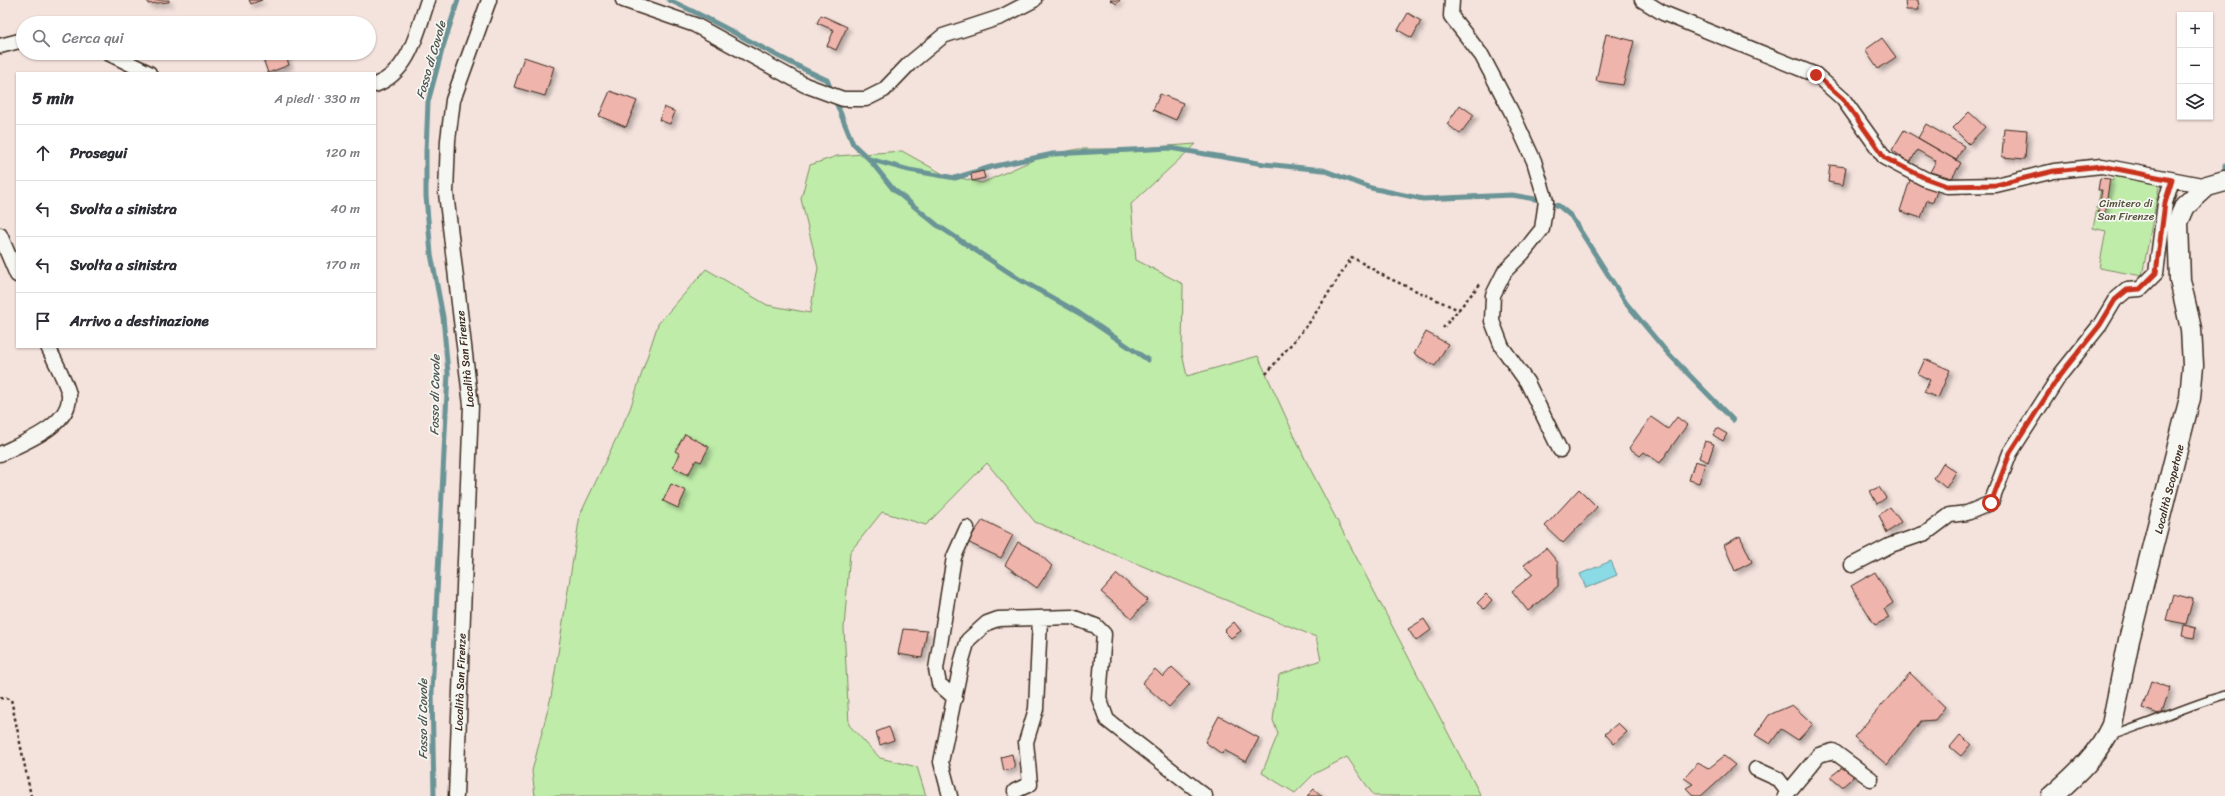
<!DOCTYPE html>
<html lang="it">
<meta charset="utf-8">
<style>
:root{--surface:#fff;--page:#f2f2f3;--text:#2b2b33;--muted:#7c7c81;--line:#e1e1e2}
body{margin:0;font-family:Sriracha,sans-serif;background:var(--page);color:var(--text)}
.controls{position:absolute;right:12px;top:12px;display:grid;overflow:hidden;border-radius:0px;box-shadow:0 1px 3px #0004}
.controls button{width:36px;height:36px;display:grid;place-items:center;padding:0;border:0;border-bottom:1px solid var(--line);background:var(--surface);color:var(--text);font:20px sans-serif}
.stop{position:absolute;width:12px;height:12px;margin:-9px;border:3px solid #c8321e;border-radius:50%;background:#fff}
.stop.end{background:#c8321e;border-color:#fff;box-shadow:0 1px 4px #0008}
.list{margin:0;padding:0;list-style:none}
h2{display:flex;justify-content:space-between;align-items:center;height:52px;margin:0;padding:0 16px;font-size:17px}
h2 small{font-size:13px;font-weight:400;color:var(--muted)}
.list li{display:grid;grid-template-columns:26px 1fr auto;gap:12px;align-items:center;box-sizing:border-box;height:56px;padding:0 16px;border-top:1px solid var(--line)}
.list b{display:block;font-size:15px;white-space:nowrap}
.list em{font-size:13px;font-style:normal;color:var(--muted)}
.icon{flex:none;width:22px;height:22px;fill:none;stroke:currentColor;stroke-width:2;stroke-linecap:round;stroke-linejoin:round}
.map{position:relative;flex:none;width:2225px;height:796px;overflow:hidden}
.search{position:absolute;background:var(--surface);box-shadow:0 1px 3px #0004;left:16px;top:16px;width:360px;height:44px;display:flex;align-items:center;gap:10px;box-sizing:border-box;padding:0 14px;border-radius:22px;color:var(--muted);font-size:15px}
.panel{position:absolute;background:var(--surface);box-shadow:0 1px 3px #0004;left:16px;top:72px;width:360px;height:276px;border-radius:0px}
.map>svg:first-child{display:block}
.green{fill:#bfeca9;stroke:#7d8b64}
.water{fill:#8adbe6;stroke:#6a9496}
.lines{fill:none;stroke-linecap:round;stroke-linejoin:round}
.stream{stroke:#6a9496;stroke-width:5}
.building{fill:#efb4ac;stroke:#3b2a1e;filter:url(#shadow)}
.lane-casing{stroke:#3b2a1e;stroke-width:10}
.street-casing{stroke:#3b2a1e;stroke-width:17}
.secondary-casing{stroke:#3b2a1e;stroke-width:23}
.path{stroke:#3b2a1e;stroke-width:2.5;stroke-dasharray:3 3;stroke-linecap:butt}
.lane{stroke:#f6f6f2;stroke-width:7}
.street{stroke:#f6f6f2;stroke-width:14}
.secondary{stroke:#f6f6f2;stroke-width:20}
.route{stroke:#c8321e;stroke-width:5}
.labels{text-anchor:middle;stroke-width:3.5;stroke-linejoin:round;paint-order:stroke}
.park-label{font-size:11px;fill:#55513a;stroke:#f6f6f2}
.street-label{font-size:11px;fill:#3b2a1e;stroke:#f6f6f2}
.water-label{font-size:12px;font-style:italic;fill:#4f5650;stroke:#f6f6f2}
</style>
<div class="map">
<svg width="2225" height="796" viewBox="0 0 2225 796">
<defs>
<filter id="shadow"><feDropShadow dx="3.5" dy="3.5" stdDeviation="2" flood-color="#0004"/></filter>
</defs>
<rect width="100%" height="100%" fill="#f4e2dd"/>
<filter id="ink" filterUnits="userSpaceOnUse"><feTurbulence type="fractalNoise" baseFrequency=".025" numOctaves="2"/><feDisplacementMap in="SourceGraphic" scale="8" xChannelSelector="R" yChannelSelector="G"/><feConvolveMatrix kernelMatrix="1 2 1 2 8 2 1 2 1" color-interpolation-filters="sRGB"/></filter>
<g filter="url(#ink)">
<path class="green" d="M1196,144l-65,60 5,56 47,24 -1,70 5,22 71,-20 48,105 175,335h-107l-27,-39 -33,17 -19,19 -33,-20 16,-39 -5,-14 6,-45 42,-15 -5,-23 -281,-115 -48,-59 -61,62 -44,-13 -32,40 -6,76 5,97 31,33 37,9 9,29h-391l-3,-25 19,-74 29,-182 50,-106 28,-85 48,-55 61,36 43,8 8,-45 -17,-69 9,-34 27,-9 65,-5 41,23 39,9 58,-26 38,-8h51z
M2114,173l46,9 -18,94 -43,-8 7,-37 -13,-3 10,-49 10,2z"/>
<path class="water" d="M1611,561l6,14 -31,13 -6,-14z"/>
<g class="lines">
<path class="stream" d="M669,0c54,24 104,56 158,80l26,64 16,15 24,30 44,36 82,54 60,34 69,47
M869,159l40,11 46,8 36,-11 62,-13 117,-6 94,16 59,6 48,18 52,11 89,-4 23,4 24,7 12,10 55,87 40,48 67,69
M2225,165v8
M434,796l-2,-104 16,-319 -5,-56 -12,-63 -5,-58v-45l2,-49 14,-52 16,-50"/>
</g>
<path class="building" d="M148,0h21v2l-21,2z
M249,0h13l-11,4z
M1110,0h10l-3,4z
M1905,0h13l1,10h-13z
M1408,13l13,8 -9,17 -14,-8z
M821,15l26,12 -11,23 -9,-4 7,-16 -17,-7z
M1606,34l28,7 -11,44 -27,-4z
M1882,38l14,19 -18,12 -13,-19z
M261,53h24l4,12 -21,8z
M524,57l30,10 -9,29 -31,-9z
M610,91l27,10 -11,26 -27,-11z
M1160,94l23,9 -7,17 -23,-10z
M1460,105l14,10 -14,19 -13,-10z
M664,107l11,5 -5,12 -11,-4z
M1969,112l16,15 -16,17 -16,-16z
M1926,124l38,22 -8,14 -38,-22z
M2004,128l23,2 -2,29 -23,-2z
M1904,130l57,33 -9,15 -22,-6 6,-11 -19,-11 -7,13 -18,-13z
M1830,165l16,2 -3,18 -15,-3z
M983,171l2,7 -13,3 -1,-7z
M1911,177l28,9 -6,16 -6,-2 -6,18 -21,-7z
M2100,178l10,1 -6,37 -6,-1 4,-25h-4z
M1426,332l22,12 -13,22 -21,-12z
M1925,359l25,11 -12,28 -14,-6 6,-12 -12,-6z
M1651,417l17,12 9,-12 10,8 -27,38 -16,-11 -4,4 -11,-8z
M1717,428l10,6 -4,7 -10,-6z
M685,434l24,13 -8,15 -5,-2 -8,15 -15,-8 7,-13 -5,-3z
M1705,441l9,3 -6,18 -9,-4z
M1695,461l10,3 -6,19 -10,-3z
M1943,463l13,9 -10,16 -12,-10z
M671,484l15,7 -8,17 -15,-7z
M1879,487l7,11 -9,6 -7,-13z
M1579,489l18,18 -34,36 -18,-17z
M1890,507l11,15 -14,11 -8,-18z
M983,520l30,15 -12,23 -34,-16z
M1740,536l12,26 -17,9 -11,-26z
M1018,542l19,10 15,14 -15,22 -32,-23z
M1546,548l12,15v23l-30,25 -16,-20 21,-17 -9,-9z
M1875,572l18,31 -9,6 5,9 -14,7 -24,-39z
M1117,574l31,26 -16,18 -31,-26z
M1486,594l6,6 -8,9 -7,-6z
M2173,594l20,5 -7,25 -20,-4z
M1424,619l7,11 -15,11 -8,-12z
M1234,622l7,9 -10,7 -7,-7z
M2184,625l12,3 -2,10 -12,-2z
M903,629l24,2 -5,27 -24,-4z
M1172,667l18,17 -21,23 -27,-24 13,-14 8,8z
M1910,673l35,34 -10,13 -14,1 -34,44 -33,-28z
M2151,681l19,7 -9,27 -19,-7z
M1792,705l21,19 -15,16 -17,-11 -11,15 -15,-9 14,-20z
M1219,716l40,22 -13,24 -22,-12 -2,4 -17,-12z
M1618,723l9,9 -13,12 -9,-10z
M889,727l5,13 -14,5 -4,-13z
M1960,735l11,9 -10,12 -11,-9z
M1012,754l3,14 -11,3 -3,-14z
M1724,756l11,9 -34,31h-7l-8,-8 7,-4 -9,-6 14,-15 10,6z
M1848,763l9,11 -15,13 -12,-10z
M1314,789l8,7h-15z"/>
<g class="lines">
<g class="lane-casing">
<path id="lane" d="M2110,736c39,-12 76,-30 115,-41"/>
</g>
<g class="street-casing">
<path id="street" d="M623,0l72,25 110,60 38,14h23l18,-9 25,-26 34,-28 58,-19 33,-17
M1452,0l-1,16 31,40 29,55 23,50 12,40 -4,28 -19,24 -18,18 -12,24 -1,26 10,26 25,35 33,68
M1642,0l21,13 153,62 27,24 42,59 40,21 22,7 49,-1 58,-14 48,-5 105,20
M0,46l23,-6
M108,53l41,20
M375,85c35,-13 42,-53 53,-85
M0,235l17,40
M0,454c22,-11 71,-28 69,-59 -1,-9 -16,-38 -21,-48
M1852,565l39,-20 35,-12 24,-18 17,-2 24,-10 19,-50 50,-78 40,-50 15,-25 12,-10 13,-1 16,-16 9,-70 7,-23
M955,698l-16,-14 -3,-15 18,-112 13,-29
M1756,769l22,10 10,13
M1015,791l15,-7 -4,-42 10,-33 4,-90
M456,796l15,-391 -25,-212 2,-53 5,-40 36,-100
M950,796l-9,-34 21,-102 6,-20 19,-17 11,-4 74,-2 24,9 8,8 -5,64 8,22 98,76
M1785,796l34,-41 14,-4 38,28"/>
</g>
<g class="secondary-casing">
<path id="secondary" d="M2052,796c24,-21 47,-42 60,-71l17,-85 61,-242 3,-33 -2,-36 -11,-49 -2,-58 7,-16 22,-20 18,-5"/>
</g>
<path class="path" d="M1443,328l38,-45
M1266,374l43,-51 43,-66 34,20 73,33
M0,698l11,1 20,97"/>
<use href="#lane" class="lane"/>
<use href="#street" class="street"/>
<use href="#secondary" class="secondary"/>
</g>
</g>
<g class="lines" filter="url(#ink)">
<path class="route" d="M1816,75l27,24 42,59 40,20 22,8 49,-1 58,-14 48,-5 70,14 -7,23 -9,70 -16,16 -13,1 -12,10 -15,25 -40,50 -50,78 -19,50"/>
</g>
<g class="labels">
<g class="park-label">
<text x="2126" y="207">Cimitero di<tspan x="2126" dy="13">San Firenze</tspan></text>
</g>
<g class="street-label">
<text transform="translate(465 359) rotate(-96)" y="4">Località San Firenze</text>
<text transform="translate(2169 489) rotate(-76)" y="4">Località Scopetone</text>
<text transform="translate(460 682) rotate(-88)" y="4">Località San Firenze</text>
</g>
<g class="water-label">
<text transform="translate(431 60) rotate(-74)" y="4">Fosso di Covole</text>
<text transform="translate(435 395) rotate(-89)" y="4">Fosso di Covole</text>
<text transform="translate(423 719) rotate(-90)" y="4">Fosso di Covole</text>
</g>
</g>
</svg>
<div class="controls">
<button>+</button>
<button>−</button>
<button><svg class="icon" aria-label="layers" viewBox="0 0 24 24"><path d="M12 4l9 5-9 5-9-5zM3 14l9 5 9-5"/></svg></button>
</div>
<div class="stop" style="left:1991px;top:503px"></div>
<div class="stop end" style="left:1816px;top:75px"></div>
<div class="search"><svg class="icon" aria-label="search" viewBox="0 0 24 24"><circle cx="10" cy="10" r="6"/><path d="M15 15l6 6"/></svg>Cerca qui</div>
<section class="panel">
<h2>5 min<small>A piedi · 330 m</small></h2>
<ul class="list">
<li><svg class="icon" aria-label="ahead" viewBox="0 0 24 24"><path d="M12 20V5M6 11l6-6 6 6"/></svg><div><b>Prosegui</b></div><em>120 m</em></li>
<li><svg class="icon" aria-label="left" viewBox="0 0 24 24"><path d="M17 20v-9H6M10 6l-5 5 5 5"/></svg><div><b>Svolta a sinistra</b></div><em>40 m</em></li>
<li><svg class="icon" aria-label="left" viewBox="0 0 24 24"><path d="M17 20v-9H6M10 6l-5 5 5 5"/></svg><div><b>Svolta a sinistra</b></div><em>170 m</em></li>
<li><svg class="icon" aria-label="arrive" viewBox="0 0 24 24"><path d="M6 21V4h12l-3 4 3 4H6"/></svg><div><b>Arrivo a destinazione</b></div></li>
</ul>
</section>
</div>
